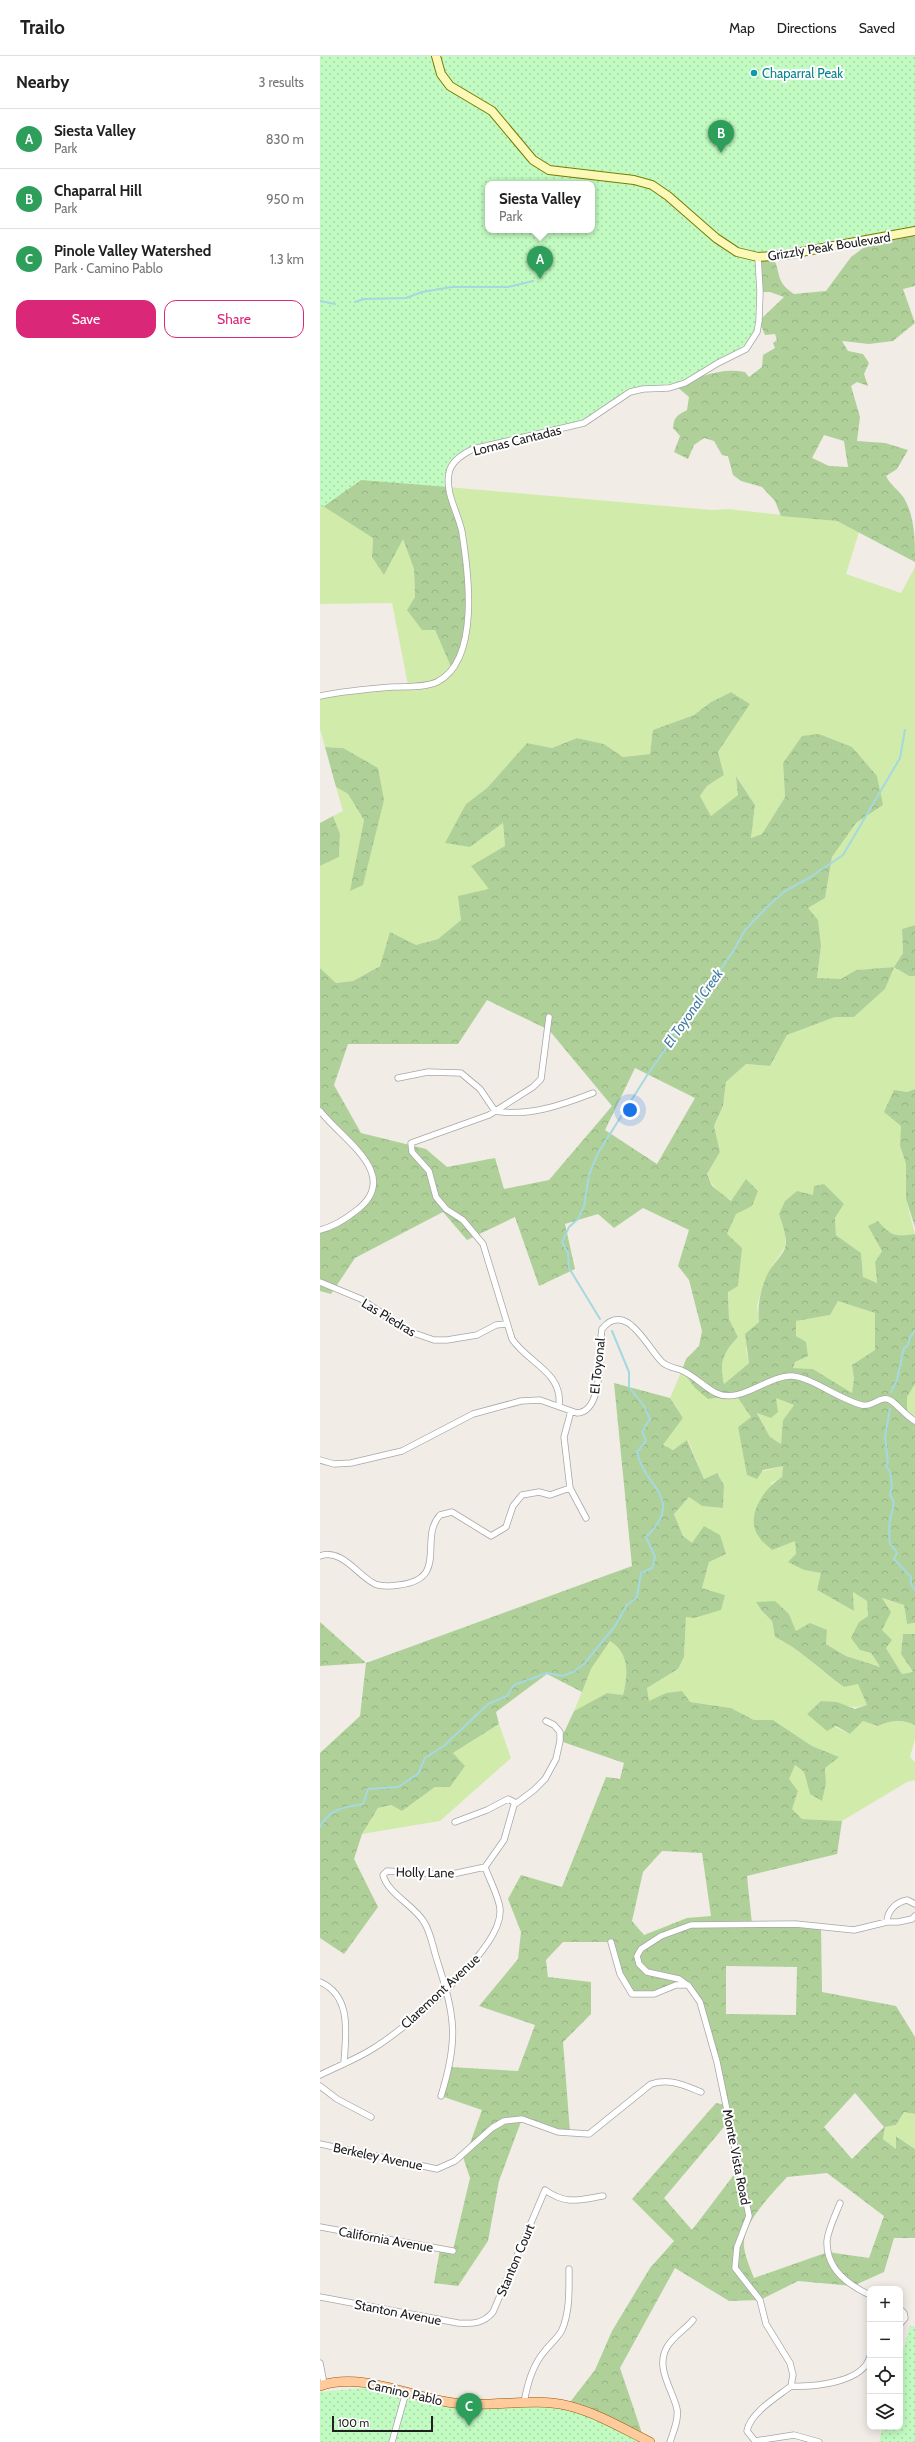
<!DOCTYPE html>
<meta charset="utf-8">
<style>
:root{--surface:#fff;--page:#f6f6f6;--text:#222;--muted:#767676;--line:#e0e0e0;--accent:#db2777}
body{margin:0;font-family:Cabin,sans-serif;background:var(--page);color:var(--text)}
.controls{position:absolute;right:12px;bottom:12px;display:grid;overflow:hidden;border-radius:8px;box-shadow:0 2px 10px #0003}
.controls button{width:36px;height:36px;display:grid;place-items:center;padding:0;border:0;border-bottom:1px solid var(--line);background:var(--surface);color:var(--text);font:20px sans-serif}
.scale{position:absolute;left:12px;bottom:10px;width:101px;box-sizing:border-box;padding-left:4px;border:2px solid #202020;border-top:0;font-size:11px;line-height:14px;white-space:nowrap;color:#202020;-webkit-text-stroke:3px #fff;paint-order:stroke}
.you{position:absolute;left:310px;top:1054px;width:14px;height:14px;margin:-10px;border:3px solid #fff;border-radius:50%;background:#1a73e8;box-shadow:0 0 0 6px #1a73e833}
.badge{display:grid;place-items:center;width:26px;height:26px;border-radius:50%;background:var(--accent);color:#fff;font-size:13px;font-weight:700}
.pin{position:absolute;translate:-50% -33px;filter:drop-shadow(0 1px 2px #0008)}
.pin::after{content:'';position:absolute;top:21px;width:14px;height:12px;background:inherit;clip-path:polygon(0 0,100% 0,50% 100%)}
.popup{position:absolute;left:165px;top:125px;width:110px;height:52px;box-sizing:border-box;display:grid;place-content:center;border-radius:8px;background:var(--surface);filter:drop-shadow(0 1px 3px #0005);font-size:13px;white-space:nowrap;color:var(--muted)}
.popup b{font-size:15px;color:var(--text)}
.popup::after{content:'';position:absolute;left:50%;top:100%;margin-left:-8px;border:8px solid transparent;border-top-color:var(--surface)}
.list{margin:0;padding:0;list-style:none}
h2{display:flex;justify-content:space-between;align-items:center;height:52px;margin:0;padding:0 16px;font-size:17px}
h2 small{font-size:13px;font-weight:400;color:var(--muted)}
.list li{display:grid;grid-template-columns:26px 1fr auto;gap:12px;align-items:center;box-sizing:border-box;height:60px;padding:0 16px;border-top:1px solid var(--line)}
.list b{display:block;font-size:15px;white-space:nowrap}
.list p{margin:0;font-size:13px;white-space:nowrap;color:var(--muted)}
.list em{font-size:13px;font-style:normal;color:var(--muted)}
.actions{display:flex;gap:8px;padding:12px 16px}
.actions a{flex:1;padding:9px 0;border:1px solid var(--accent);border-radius:12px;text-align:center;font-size:14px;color:var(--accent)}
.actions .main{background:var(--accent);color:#fff}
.icon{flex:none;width:22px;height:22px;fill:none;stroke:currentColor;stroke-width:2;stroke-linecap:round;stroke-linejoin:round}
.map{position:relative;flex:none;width:595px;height:2386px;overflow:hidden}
header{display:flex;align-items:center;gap:24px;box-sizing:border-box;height:56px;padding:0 20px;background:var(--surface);border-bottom:1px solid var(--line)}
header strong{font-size:19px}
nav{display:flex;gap:22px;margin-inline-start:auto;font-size:14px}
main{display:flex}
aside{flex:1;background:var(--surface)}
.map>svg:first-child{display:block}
.grass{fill:#d1ecaa;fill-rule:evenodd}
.forest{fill:url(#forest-crowns);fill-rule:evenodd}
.park{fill:url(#park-dots);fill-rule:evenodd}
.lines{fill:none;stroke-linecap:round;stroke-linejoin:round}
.stream{stroke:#a5d8e0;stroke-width:2}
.street-casing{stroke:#a7a7a7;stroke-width:7}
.secondary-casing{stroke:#7a7c01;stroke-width:10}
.primary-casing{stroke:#9b5900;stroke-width:10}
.street{stroke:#fff;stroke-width:5.5}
.secondary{stroke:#fcf9b8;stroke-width:8}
.primary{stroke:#ffcb9c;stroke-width:9}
.culture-dot{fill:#0f9aa8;stroke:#fff;stroke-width:1.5}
.labels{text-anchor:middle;stroke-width:4;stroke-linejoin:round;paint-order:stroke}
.culture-label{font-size:13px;fill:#0d838f;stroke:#fff;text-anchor:start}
.street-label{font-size:13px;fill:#202020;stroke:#fff}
.water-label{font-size:14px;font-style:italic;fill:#427ca3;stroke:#fff}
</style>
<header>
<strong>Trailo</strong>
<nav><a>Map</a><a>Directions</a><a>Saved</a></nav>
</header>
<main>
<aside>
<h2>Nearby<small>3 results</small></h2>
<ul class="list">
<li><span class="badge" style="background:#2e9e5b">A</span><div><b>Siesta Valley</b><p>Park</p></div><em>830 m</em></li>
<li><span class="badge" style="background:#2e9e5b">B</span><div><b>Chaparral Hill</b><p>Park</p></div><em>950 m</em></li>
<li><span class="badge" style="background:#2e9e5b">C</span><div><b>Pinole Valley Watershed</b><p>Park · Camino Pablo</p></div><em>1.3 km</em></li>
</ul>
<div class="actions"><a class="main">Save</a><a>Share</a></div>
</aside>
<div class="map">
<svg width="595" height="2386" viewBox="0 0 595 2386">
<defs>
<pattern id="forest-crowns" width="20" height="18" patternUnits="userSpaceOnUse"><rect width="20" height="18" fill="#afd199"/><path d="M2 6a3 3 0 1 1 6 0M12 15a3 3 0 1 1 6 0" fill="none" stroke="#96b384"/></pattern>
<pattern id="park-dots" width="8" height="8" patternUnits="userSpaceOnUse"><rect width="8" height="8" fill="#c2fbc2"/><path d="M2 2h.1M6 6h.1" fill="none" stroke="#a6d7a6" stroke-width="1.8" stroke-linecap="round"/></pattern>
</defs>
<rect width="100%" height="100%" fill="#f1ece6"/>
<path class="grass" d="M168,174l284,26 -129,133 -170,60 -21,16 -4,22 264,23 16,-1 109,12 22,11 -13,42 55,19 14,-26v358l-13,4 1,24 -9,14 15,9h6v113l-8,3 -7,54 6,18v35l9,35c-20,3 -24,2 -37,-13l4,30 -7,11 2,22 -14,-7 -2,-24 -25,-18 -1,-17 9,-14 -31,-9 -34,19 6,19v14l-16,24 -8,21 -4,14 2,16 -13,27 3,14 -25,21c-5,-21 -1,-31 14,-47l-9,-18 -2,-85 9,-21 16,-7c-22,-5 -36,-10 -45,-32l13,-22 -6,-26 9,-20 3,-24 20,-18 24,2 17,-31 48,-18h19l31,-28 8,-22 -37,3 -15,10 -24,-2 4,-32 -13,-38 17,-10 7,-41 24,-34 27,-18 -100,-42 2,34 -23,37 -11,4 4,-33 -18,-28 2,18 -28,21 -11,-20 7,-10 17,-11 -6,-23 32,-48 -19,-12 -20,10 -17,13 -40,15 -4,24 -27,3 -19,-13 -27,-6 -25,10 -25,-5 -40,45 -21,16 4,43 33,-24 2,23 -15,43 -29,31 -23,19 -22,6 -63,36 -17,2 -16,-15v-102l19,-9 1,-23 -7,-18 10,-5 -7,-24 12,7 16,26 -4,22 24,-42 -41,-52 -18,-1 -5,-18v-33l88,-11 -16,-82 -72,1v-274zM142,481l-10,131 -17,-38 -20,-33 -1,-28 -11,-31 -31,19 1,-19z
M518,1244l37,13v38l-23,14 2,14 -1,15 -40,-25 -20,-1 2,-6v-41l35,-6z
M362,1314l47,25 7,-1 15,23 -13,10 10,48 35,-9 -1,11 -11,6 24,58 1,13 8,16 18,3 -5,17 37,21 -1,-19 14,9 1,15 -9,6 1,28 11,3 9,15 -34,-12 -21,-13 2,-13 -31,1 -7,-17 -27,-3 10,10 3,16c24,11 45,34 69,50l14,-4 9,22c-17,6 -28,-3 -46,-4l-14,13 43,20 13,-13 15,5c14,-6 23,-7 37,-1v14l-5,18 5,5v18l-8,2 -65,39 -40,-2 -11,-10 7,-18 -10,-12 6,-14 10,7 6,22 16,-11 -1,-16 13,-10 -26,-11 -39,-26h-19l-23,-12 -41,-6 -24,-9 -17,9 -2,-14 31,-19 6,-12 2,-40 39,-22 -23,-7 7,-26 -26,-26 -9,-22 15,-17 13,9 21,2 1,-23 -7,-12 -13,6 -16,-39 -16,10 -9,-5 20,-27 -13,-20z
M595,1328v37l-8,-5v-19z
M455,1341l19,8 -11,15 -2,24 -11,-7 -13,-25z
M561,1542l23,7 3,19 8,-1v11h-12l-2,20 12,19 -11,1 -16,-26 -4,-17z
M290,1585c21,16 18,31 13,54l-16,-2 -33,18 17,-42z
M179,1668l12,34 -71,63 -78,13 16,-26 13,-3 11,6 33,-24 18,-34z
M584,2056l11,2v35l-18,-13 -1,13 -13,-10 2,-12 11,-2z"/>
<path class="forest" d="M595,175v55l-12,3 12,34 -22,18 -24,3 -27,-3 6,10 15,3 6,9 -5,11 4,12 -11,-4 -6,4 9,31 -3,24 28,2 23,7 -11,19 -11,7c5,10 12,13 18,22 11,19 11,42 11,64l-78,-41 -56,-5 -6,-15 -13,-14 -21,-6 -8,-6 -5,-19 -6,-1 -8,-14 -10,-3 -10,7 -6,14 -14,-7 6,-16 -7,-8c1,-12 5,-13 14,-18l2,-13 -12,-10c20,-10 45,-20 68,-15l4,5 13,-10 1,-12 12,-7 -2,-5 4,-3 -2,-6 -10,1 -6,-14 25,-24 -14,-5h-10l-2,-35 14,-1c10,16 2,25 22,38l32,-3 25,-34 26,-19zM504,379l20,6 4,26 -19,-1 -17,-8z
M81,416l47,15 9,26 11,61 -3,64 -13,31 -17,-39h-13l-15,-20 8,-13 -1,-28 -11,-30 -19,36 -12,-18 1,-19 -50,-32 38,-26z
M411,636l19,12 -32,48 6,23 -17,11 -7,10 11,20 27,-21 -2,-19 19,29 -4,33 11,-4 23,-37 -2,-34 19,-27 17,-2 33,13 25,29 6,29 -27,18 -24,34 -7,41 -17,10 10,12 3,26 -4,32 24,1 15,-9 38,-3 9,-14 -1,-24 13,-4v51h-6l-15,-9 -9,22 -31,28h-19l-48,18 -17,31 -24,-2 -20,18 -3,24 -9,20 6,26 -13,22 5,12 19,15 15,-22 12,12 -6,15 -16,8 -9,20 15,14 -4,38 -10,6 1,27 9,18c-15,16 -19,25 -14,47l25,-21 -4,-29 14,-12c-2,-18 2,-35 10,-51 5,-8 13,-15 16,-23 3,-10 -3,-24 -6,-34l6,-13 12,-10 16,4 1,-9 10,-2 20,20 -9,14 1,17 25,18 2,24 14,6 -2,-21 7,-11 -14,-25 10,-5c13,15 17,16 37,13v150l-8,13v19l8,5v202l-8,1 -3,-19 -22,-7 9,14 -9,18 10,10 -6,8 16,26 11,-2 -12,-18 2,-20h12v91c-14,-6 -23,-5 -37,1l-15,-5 -13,13 -14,-8 -9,5 -20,-17 14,-13 16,1 18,7 12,-4 -9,-21 -14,3c-23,-16 -45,-39 -69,-50l-3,-16 -10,-10 -6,-9 19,-1 14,13 7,17 14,-8 17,7 -1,14 20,12 34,11 -9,-14 -11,-3 -9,-12 8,-16 9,-6 -1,-15 -14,-9 1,19 -37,-21 4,-17 -17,-3 -16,-8 8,-8 -1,-13 -23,9c-4,-4 -10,-8 -13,-13 -15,-20 5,-49 23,-60l1,-11 -20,4 -6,9 -10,-4 -9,-48 13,-10 -15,-22 -28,4 -13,-11 -13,-18 4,-11 13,-13 3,-15 -13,-51 -11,-14 11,-36 -46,-22 -29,20 -16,-14 -33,10 10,45 -36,17 -24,-69 -48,23 -24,-28 -88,46 -24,36 -11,-3v-61l16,-7 35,-27 4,-12 -5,-17 -50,-56v-143l16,15 17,-2 27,-15 10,-34 26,13 22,-6 23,-19 -3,-24 31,-7 -18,-23 34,-20 -2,-23 -33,24 -25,-4 21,-39 21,-16 40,-45 25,5 25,-10 27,6 19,13 27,-3 3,-24 41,-15 17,-13zM167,944l62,30 63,76 -63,74 -45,9 -9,-31 -48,9 -21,-18 -65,-16 -27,-48 14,-41h110zM315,1012l60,30 -38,66 -52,-34zM518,1245l37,12v37l-23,15 2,14 -2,14 -39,-24 -20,-1 2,-6 13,-6 -2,-14 -10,-6v-15l34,-6zM456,1342l18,7 -11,15 -2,24 -11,-7 -13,-24 14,5 7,-6z
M5,691l18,1 35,20 6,32 -21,85 -13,6 14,-71 -16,-26 -12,-7z
M13,760l7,18 -1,23 -19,9v-43z
M595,1033v138l-9,-28v-35l-6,-18 1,-20 -17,-14 10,-22 13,2z
M294,1327l56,15 13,20 -20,27 10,5 14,-10 17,39 13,-6 7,12 -1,23 -21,-2 -13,-9 -15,17 9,22 9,7 12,-17 16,9 6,19 -17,8 -7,26 23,7 -4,15 -27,8 -8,-1 -2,40 -6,12 -31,19 2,13 17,-8 16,-2 8,11 41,6 23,12h19l39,26 27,11 -14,11 1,15 -4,18 -12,-7 -6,-22 -9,-7 -6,14 9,12 -6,18 10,10 40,2 -5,33 -90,22 5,48 69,3 1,65 74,14 19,31v77l-11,-2 -8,13 -11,2 -2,12 13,10v-13l19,13v89h-21l-10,34 -31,14 -55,-5 -38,19 -31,1 -54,-33 -55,100 24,71 -77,-33 28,-36 17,-39 38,-63 24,-27 -42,-42 84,-96 10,2 -26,-102 -12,-18h-13l-21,9h-22l-12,-20 -10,-32h-47l-17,18 2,17 43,5v32l-28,28 7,90h-12l-36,-13 -23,62 -11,60 -30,45 -24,-3 6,-34 13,1 17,-72 -8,-24 6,-5 14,-39 -41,-14 9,-29 68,4 17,-46 -56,-19 39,-47 3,-27 -13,-33 13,-24 41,12 44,-110 14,2 4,-16 -64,-22 14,-30 33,-18 16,2c5,-21 7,-41 -13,-54l-19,28 -9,23 -35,-18 -51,38 3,12 -46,29 12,13 -15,21h-15l-33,24 -11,-6 -13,3 -16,26 -8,25 24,48 -34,47 -24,-16v-185l40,-37 6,-53 -46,3v-44l46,41 266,-97zM342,1795l40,2 9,63 -24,2 -43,17 -12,-14 11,-49zM406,1910l71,1 -1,48 -70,-1zM535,2037l29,34 -32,32 -28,-32zM409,2065l10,47 -47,62 -28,-32zM507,2117l57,43 -15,42 -41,-6 -74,26c-4,-11 -11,-25 -10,-37 2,-22 29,-48 43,-64z"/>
<path class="park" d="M0,0h595v175l-157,26 1,64 -6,21 -68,41 -55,9 -46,31 -111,26 -21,16 -4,22 -87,-7 -41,29zM168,128h104v46h-104z
M590,2270h5v116h-36l4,-15h17v-65z
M43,2332l23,4h20l31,8 130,6 83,36h-330v-50z"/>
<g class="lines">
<path class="stream" d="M0,245l15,3
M35,246l9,-3 42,-1 16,-6 30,-5h56l25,-6
M280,1263l-31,-51 -1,-15 -6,-11 7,-15 9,-8 6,-12 5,-32 9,-22 48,-76 88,-127 11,-20 21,-22 19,-17 24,-13 34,-23 57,-97 5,-28
M571,1336l6,-12 7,-32 4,-3 2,-8 5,-6
M570,1353l-5,28 3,25 -2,4 4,6 2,14 -2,9c6,7 3,13 1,20 -2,8 -2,21 -1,28 1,4 6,6 7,10l-3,6 17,18v7l4,6
M0,1771c9,-18 25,-20 43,-23l5,-15 30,-2 20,-13 7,-16 20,-13 43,-41 19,-8 7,-11 33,-12 16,3 10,-4 11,-8 31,-38 12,-21 10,-8 4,-24 11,-5 3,-11 -9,-20c40,-39 -1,-48 -9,-85l9,-11 -4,-10 8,-12 -6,-13 -15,-19v-15l-17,-41"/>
<g class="street-casing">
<path id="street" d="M0,640c24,-5 48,-7 72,-9 14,-1 32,1 45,-5 44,-22 31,-112 25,-150 -4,-20 -17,-38 -13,-59 2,-12 14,-19 24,-24l111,-26 46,-31 13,-3 26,-1 16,-5 33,-20 28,-14 11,-17 2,-11 1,-29 -2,-35
M229,961l-8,62 -8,8 -44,28 -78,28 1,9 17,19 7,26 10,12 17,11 20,24 29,95c17,25 51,33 47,67
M78,1022l30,-6 33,1 19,16 15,22c33,6 67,-6 98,-18
M0,1055c23,29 82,64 37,99 -10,8 -24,17 -37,20
M0,1226l41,17 47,32 26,9h13l30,-5 19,-10 10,-1
M251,1355l-7,26 6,51 16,30
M0,1404l14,4 17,-1 51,-12 71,-37 48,-13 19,-1 37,13c28,-1 21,-64 25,-84 24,-30 46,20 60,33 5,5 13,6 19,8 14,6 23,17 35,23 24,12 52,-18 76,-17 19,1 48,24 70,29 10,3 18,-10 28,-5 7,4 16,16 25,21
M0,1500c22,-8 38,20 55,28 7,3 17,2 24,1 51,-6 19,-46 41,-70l12,-3 39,24 15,-9 7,-21 9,-11 17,-3 11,3 20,-7
M135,1766l32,-12 21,-11 8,4
M567,1866c0,-11 9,-20 20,-22l8,4
M291,1886l9,32 12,20h22l22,-9h12l12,17 17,60 32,154 -12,31 -2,21 25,32 6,24 24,39 3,12 -2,11c-14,11 -41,27 -44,45l8,10 39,-6 25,7
M0,1926c32,14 26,51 24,81
M367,1929l-8,-6 -32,-7 -8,-8 -2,-8 4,-7 20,-13 30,-11 105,-1 58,6 33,-8h11l14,-3 3,-3
M0,2019c18,-9 37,-16 54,-27 32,-20 129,-99 126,-138 0,-11 -11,-31 -15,-43
M0,2030l17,13 34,18
M121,2040c18,-57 14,-80 -4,-136 -4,-12 -6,-27 -13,-38 -10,-17 -36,-28 -41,-47l4,-4 61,4 37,-8 19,-27 10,-35 20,-15 11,-11 11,-20 4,-18v-9l-6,-7 -8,-4
M0,2088l117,25 18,-8 37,-33 12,-7 18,-2 36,13 31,2 62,-50c19,-6 32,1 50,8
M520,2147c-4,11 -12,26 -13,38 -1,27 21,44 43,54
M0,2171l133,24
M0,2241l138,26c14,1 25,1 35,-11l52,-122c21,15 34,10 58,6
M580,2253l4,4 1,5 -5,6
M0,2307l4,21
M471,2330c22,1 73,-3 79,-30
M204,2347c3,-18 8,-37 20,-51 5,-7 14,-14 18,-22 8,-19 7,-40 7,-61
M72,2386l14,-50
M350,2386c3,-10 9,-22 7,-33 -5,-21 -22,-41 -10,-62 7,-12 18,-17 26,-27"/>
</g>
<g class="secondary-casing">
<path id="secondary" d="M116,0l5,18 9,12 42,25 41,49 16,10 85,10 18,5 16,11 48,42 21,14 21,5 27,-2 130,-24"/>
</g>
<g class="primary-casing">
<path id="primary" d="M0,2330c42,-15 92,12 134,17 38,5 78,-6 115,3 28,7 55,23 81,36"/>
</g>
<use href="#street" class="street"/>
<use href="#secondary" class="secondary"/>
<use href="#primary" class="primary"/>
</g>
<circle class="culture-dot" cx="434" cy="17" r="4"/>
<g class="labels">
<g class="culture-label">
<text x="442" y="22">Chaparral Peak</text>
</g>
<g class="street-label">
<text transform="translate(509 190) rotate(-9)" y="5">Grizzly Peak Boulevard</text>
<text transform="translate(197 384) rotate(-14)" y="5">Lomas Cantadas</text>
<text transform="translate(69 1261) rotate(31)" y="5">Las Piedras</text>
<text transform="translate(277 1310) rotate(-84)" y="5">El Toyonal</text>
<text transform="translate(105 1816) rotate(1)" y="5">Holly Lane</text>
<text transform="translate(120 1935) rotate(-43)" y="5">Claremont Avenue</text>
<text transform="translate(58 2100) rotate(12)" y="5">Berkeley Avenue</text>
<text transform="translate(417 2101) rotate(79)" y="5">Monte Vista Road</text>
<text transform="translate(66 2183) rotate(10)" y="5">California Avenue</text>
<text transform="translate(195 2204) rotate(-67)" y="5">Stanton Court</text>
<text transform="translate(78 2256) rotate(11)" y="5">Stanton Avenue</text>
<text transform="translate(85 2336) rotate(13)" y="5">Camino Pablo</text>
</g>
<g class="water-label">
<text transform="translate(373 952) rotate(-55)" y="5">El Toyonal Creek</text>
</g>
</g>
</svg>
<div class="controls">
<button>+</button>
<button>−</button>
<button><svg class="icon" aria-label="locate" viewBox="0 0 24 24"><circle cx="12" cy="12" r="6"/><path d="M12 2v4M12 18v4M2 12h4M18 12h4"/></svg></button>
<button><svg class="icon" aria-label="layers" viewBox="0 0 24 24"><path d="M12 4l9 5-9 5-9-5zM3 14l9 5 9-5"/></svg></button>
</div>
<div class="scale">100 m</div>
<div class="you"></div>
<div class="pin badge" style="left:220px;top:223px;background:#2e9e5b">A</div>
<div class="popup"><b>Siesta Valley</b>Park</div>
<div class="pin badge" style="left:401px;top:97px;background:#2e9e5b">B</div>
<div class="pin badge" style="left:149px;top:2370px;background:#2e9e5b">C</div>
</div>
</main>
